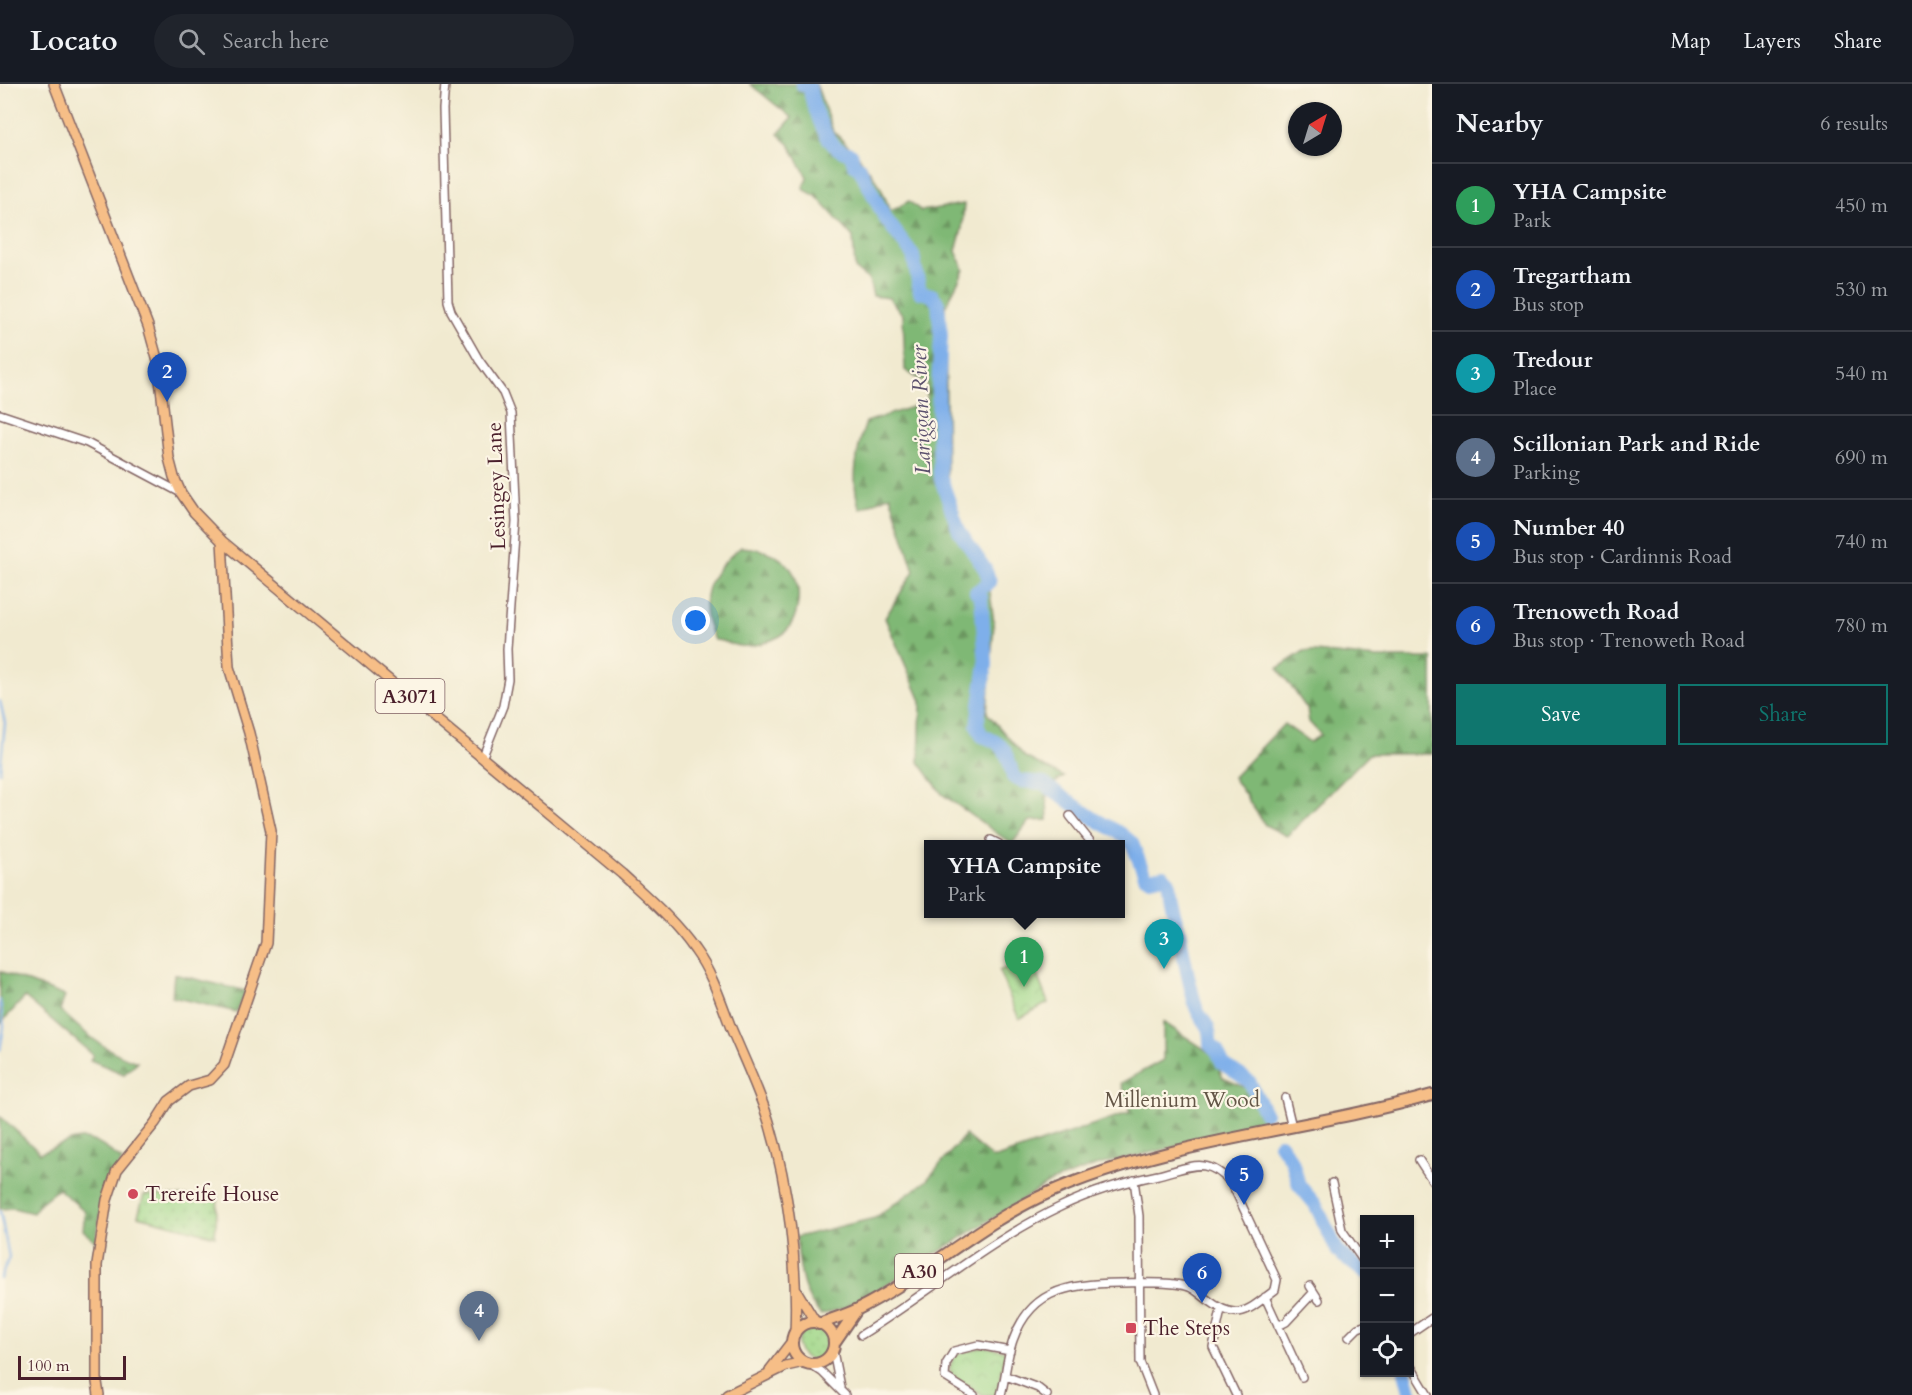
<!DOCTYPE html>
<meta charset="utf-8">
<style>
:root{--surface:#171b24;--page:#20242c;--text:#f1f3f6;--muted:#9ea1a6;--line:#363941;--accent:#0f766e}
body{margin:0;font-family:Cardo,serif;background:var(--page);color:var(--text)}
.controls{position:absolute;right:18px;bottom:18px;display:grid;overflow:hidden;border-radius:0px;box-shadow:0 2px 4px #0004}
.controls button{width:54px;height:54px;display:grid;place-items:center;padding:0;border:0;border-bottom:2px solid var(--line);background:var(--surface);color:var(--text);font:30px sans-serif}
.compass{position:absolute;left:1288px;top:18px;width:54px;height:54px;border-radius:50%;background:var(--surface);box-shadow:0 2px 4px #0004;rotate:38deg}
.scale{position:absolute;left:18px;bottom:15px;width:108px;box-sizing:border-box;padding-left:6px;border:3px solid #4a1f2b;border-top:0;font-size:16px;line-height:21px;white-space:nowrap;color:#4a1f2b;-webkit-text-stroke:4px #fcf5e5;paint-order:stroke}
.you{position:absolute;left:696px;top:537px;width:21px;height:21px;margin:-15px;border:4px solid #fff;border-radius:50%;background:#1a73e8;box-shadow:0 0 0 9px #1a73e833}
.badge{display:grid;place-items:center;width:39px;height:39px;border-radius:50%;background:var(--accent);color:#fff;font-size:20px;font-weight:700}
.pin{position:absolute;translate:-50% -50px;filter:drop-shadow(0 2px 3px #0008)}
.pin::after{content:'';position:absolute;top:32px;width:21px;height:18px;background:inherit;clip-path:polygon(0 0,100% 0,50% 100%)}
.popup{position:absolute;left:924px;top:756px;width:201px;height:78px;box-sizing:border-box;display:grid;place-content:center;border-radius:0px;background:var(--surface);filter:drop-shadow(0 2px 4px #0005);font-size:20px;white-space:nowrap;color:var(--muted)}
.popup b{font-size:22px;color:var(--text)}
.popup::after{content:'';position:absolute;left:50%;top:100%;margin-left:-12px;border:12px solid transparent;border-top-color:var(--surface)}
.list{margin:0;padding:0;list-style:none}
h2{display:flex;justify-content:space-between;align-items:center;height:78px;margin:0;padding:0 24px;font-size:26px}
h2 small{font-size:20px;font-weight:400;color:var(--muted)}
.list li{display:grid;grid-template-columns:39px 1fr auto;gap:18px;align-items:center;box-sizing:border-box;height:84px;padding:0 24px;border-top:2px solid var(--line)}
.list b{display:block;font-size:22px;white-space:nowrap}
.list p{margin:0;font-size:20px;white-space:nowrap;color:var(--muted)}
.list em{font-size:20px;font-style:normal;color:var(--muted)}
.actions{display:flex;gap:12px;padding:18px 24px}
.actions a{flex:1;padding:14px 0;border:2px solid var(--accent);border-radius:0px;text-align:center;font-size:21px;color:var(--accent)}
.actions .main{background:var(--accent);color:#fff}
.icon{flex:none;width:33px;height:33px;fill:none;stroke:currentColor;stroke-width:2;stroke-linecap:round;stroke-linejoin:round}
.map{position:relative;flex:none;width:1432px;height:1311px;overflow:hidden}
header{display:flex;align-items:center;gap:36px;box-sizing:border-box;height:84px;padding:0 30px;background:var(--surface);border-bottom:2px solid var(--line)}
header strong{font-size:28px}
nav{display:flex;gap:33px;margin-inline-start:auto;font-size:21px}
.search{width:420px;height:54px;background:var(--page);display:flex;align-items:center;gap:15px;box-sizing:border-box;padding:0 21px;border-radius:33px;color:var(--muted);font-size:22px}
main{display:flex}
aside{flex:1;background:var(--surface)}
.map>svg:first-child{display:block}
.grass{fill:url(#grass-dots);stroke:#747b5a;stroke-width:1.5}
.forest{fill:url(#forest-firs);stroke:#646c50;stroke-width:1.5}
.park{fill:url(#park-crowns);stroke:#747b5a;stroke-width:1.5}
.lines{fill:none;stroke-linecap:round;stroke-linejoin:round}
.stream{stroke:#7eafea;stroke-width:2}
.river{stroke:#7eafea;stroke-width:14}
.minor-casing{stroke:#846665;stroke-width:10}
.major-casing{stroke:#846665;stroke-width:12}
.highway-casing{stroke:#846665;stroke-width:14}
.minor{stroke:#fff;stroke-width:7}
.major{stroke:#f6be87;stroke-width:9}
.highway{stroke:#f6be87;stroke-width:10}
.poi-dot{fill:#d1495b;stroke:#fcf5e5;stroke-width:2}
.labels{text-anchor:middle;stroke-width:4.5;stroke-linejoin:round;paint-order:stroke}
.shield{fill:#fcf5e5;stroke:#7f5f63;stroke-width:1.5}
.shield-label{font-size:20px;font-weight:bold;fill:#4a1f2b}
.street-label{font-size:21px;fill:#4a1f2b;stroke:#fcf5e5}
.park-label{font-size:21px;fill:#645647;stroke:#fcf5e5}
.poi-label{font-size:21px;fill:#4a1f2b;stroke:#fcf5e5;text-anchor:start}
.water-label{font-size:22px;font-style:italic;fill:#5c516e;stroke:#fcf5e5}
</style>
<header>
<strong>Locato</strong>
<div class="search"><svg class="icon" aria-label="search" viewBox="0 0 24 24"><circle cx="10" cy="10" r="6"/><path d="M15 15l6 6"/></svg>Search here</div>
<nav><a>Map</a><a>Layers</a><a>Share</a></nav>
</header>
<main>
<div class="map">
<svg width="1432" height="1311" viewBox="0 0 1432 1311">
<defs>
<pattern id="grass-dots" width="8" height="8" patternUnits="userSpaceOnUse" patternTransform="scale(1.5)"><rect width="8" height="8" fill="#9fd788"/><path d="M2 2h.1M6 6h.1" fill="none" stroke="#8ab876" stroke-width="1.8" stroke-linecap="round"/></pattern>
<pattern id="forest-firs" width="22" height="20" patternUnits="userSpaceOnUse" patternTransform="scale(1.5)"><rect width="22" height="20" fill="#7fb874"/><path d="M5 1l3.5 6h-7zM16 11l3.5 6h-7z" fill="#6a955f"/></pattern>
<pattern id="park-crowns" width="20" height="18" patternUnits="userSpaceOnUse" patternTransform="scale(1.5)"><rect width="20" height="18" fill="#9fd788"/><path d="M2 6a3 3 0 1 1 6 0M12 15a3 3 0 1 1 6 0" fill="none" stroke="#8ab876"/></pattern>
</defs>
<rect width="100%" height="100%" fill="#fcf5e5"/>
<filter id="ink" filterUnits="userSpaceOnUse"><feTurbulence type="fractalNoise" baseFrequency=".0167" numOctaves="2"/><feDisplacementMap in="SourceGraphic" scale="12" xChannelSelector="R" yChannelSelector="G"/><feConvolveMatrix kernelMatrix="1 2 1 2 8 2 1 2 1" color-interpolation-filters="sRGB"/></filter>
<filter id="wash" filterUnits="userSpaceOnUse"><feTurbulence type="fractalNoise" baseFrequency=".008" numOctaves="4" result="noise"/><feDisplacementMap in="SourceGraphic" scale="24" xChannelSelector="R" yChannelSelector="G"/><feGaussianBlur stdDeviation="1.35" result="paint"/><feColorMatrix in="noise" values="0 0 0 0 0 0 0 0 0 0 0 0 0 0 0 0 0 1.4 0 .05"/><feComposite in="paint" operator="in"/></filter>
<g filter="url(#wash)">
<rect width="100%" height="100%" fill="#f1ead0"/>
<path class="grass" d="M144,1111l74,2 -3,39 -77,-20z
M798 1260a16 16 0 1 1 32 0a16 16 0 1 1-32 0Z"/>
<path class="forest" d="M750,0h66l17,47 26,26 20,27 12,27 18,-10 12,10 43,-7 -2,25 -6,22 8,19 -19,37 2,174 16,47 23,33 8,62 -7,90 38,44 39,20 -13,8 -4,14 1,21 -19,1 -17,23 -70,-50 -23,-32 2,-61 -36,-83 29,-47 -24,-76 -30,14c-10,-26 -3,-61 6,-87l61,-20v-18l-22,-14 -2,-55 -14,-17 -16,-2 -4,-16 -14,-11 -2,-32 -37,-41 -13,-7 4,-12 -18,-33 -11,-10 14,-16z
M741,463c18,1 37,6 49,21 14,17 10,56 -10,68 -9,5 -28,12 -40,10 -10,-1 -15,-6 -26,-6 -19,-40 -7,-66 27,-93z
M1304,567l73,7h55v96h-63l-82,82 -22,-11 -32,-48 51,-53 26,18 11,-7 -12,-13 -2,-13 -29,-41z
M0,887l65,25 -5,14c24,23 45,41 77,52l-13,12 -34,-14 3,-5 -68,-58 -25,27z
M174,890l72,17 -10,21 -64,-15z
M1163,938l49,32 11,24 26,11 19,36 -170,40 -47,17 -196,122 -34,11c-21,-21 -21,-50 -25,-78l79,-19 51,-37 39,-46 27,23h4l134,-46 -9,-29 42,-23z
M0,1032l40,37c43,-17 43,-23 82,7l-20,42 -6,40 -13,-12 2,-19 -27,-22 -18,14 -7,10 -20,-5 -13,1z"/>
<path class="park" d="M1030,873l18,46 -29,16 -20,-48z
M983,1262l23,5 -9,44h-14l-32,-19 -1,-9 5,-12z"/>
<g class="lines">
<path class="stream" d="M0,617l5,22 -5,49
M0,916l4,26 -4,25
M0,1127l9,46 -9,22"/>
<path class="river" d="M802,0l8,4c1,14 15,52 27,60 4,3 9,5 14,6l3,10 5,3 26,51 28,37 7,37 12,3 6,8 3,33 -3,53 2,87 19,55 26,38 5,13 -14,10 5,5 5,67 -9,61 5,11c24,7 26,19 31,41l8,4 22,2 50,35 27,15 12,10 13,33 5,3 13,-3 6,6c0,20 7,35 11,54 4,23 9,45 15,68 4,17 15,16 15,37
M1210,960l7,7 6,13 26,17 16,32
M1280,1060l12,17 7,24 16,19 23,48 26,20
M1405,1288l6,23"/>
</g>
</g>
<g filter="url(#ink)">
<g class="lines">
<g class="minor-casing">
<path id="minor" d="M445,0l-2,25 5,192 3,10 28,49 24,33 8,20 5,109 -9,127 1,30 -5,27 -20,50
M0,330l87,29 94,50
M1070,732l20,25
M991,756l8,4
M1285,1014l7,29
M1419,1076l13,20
M1134,1096l5,36 1,146 13,33
M1332,1099l10,47 22,32
M1310,1202l9,14
M1265,1213l37,80
M1221,1226l-8,37 23,48
M1278,1242l8,-4 27,-29
M1410,1249l22,-15
M861,1251c67,-42 129,-95 201,-129 31,-15 63,-24 96,-31 33,-8 49,-20 74,9l45,96 -2,10c-27,20 -37,33 -67,10 -6,-4 -13,-11 -19,-13 -17,-6 -50,-4 -69,-4 -54,1 -94,7 -110,67 -4,14 -5,30 -9,45
M1349,1253l9,-9 6,-2
M833,1267l7,36
M808,1279l14,9 23,23
M1410,1281l18,30
M1006,1292l32,12 9,7
M974,1311l-29,-18 1,-13 8,-13 24,-6 32,6"/>
</g>
<g class="major-casing">
<path id="major" d="M54,0l94,242 10,36 11,96 5,19 7,16 13,19 28,29 400,333c26,24 53,47 73,76 17,23 26,52 36,78 13,31 28,62 38,94 20,67 29,143 26,212
M796,1206l20,33
M770,1286l23,-30
M99,1311l-2,-13v-117l10,-65 10,-30 38,-47 14,-22 20,-15 21,-6 14,-15 42,-122 5,-112 -22,-98 -20,-66 -7,-126
M727,1311l59,-29 18,-4"/>
</g>
<g class="highway-casing">
<path id="highway" d="M792 1259a21 21 0 1 1 42 0a21 21 0 1 1-42 0Z
M819,1240c13,-5 27,-9 39,-15 66,-33 122,-86 190,-116 122,-54 257,-62 384,-98
M834,1259l22,-32"/>
</g>
<use href="#minor" class="minor"/>
<use href="#major" class="major"/>
<use href="#highway" class="highway"/>
</g>
</g>
<g class="poi-dot">
<circle cx="133" cy="1110" r="6"/>
<rect x="1125" y="1238" width="12" height="12" rx="3"/>
</g>
<g class="labels">
<g class="shield">
<rect x="375.5" y="595" width="69" height="34" rx="4.5"/>
<rect x="895" y="1170" width="48" height="34" rx="4.5"/>
</g>
<g class="shield-label">
<text x="410" y="619">A3071</text>
<text x="919" y="1194">A30</text>
</g>
<g class="street-label">
<text transform="translate(496 402) rotate(-92)" y="7">Lesingey Lane</text>
</g>
<g class="park-label">
<text x="1182" y="1023">Millenium Wood</text>
</g>
<g class="poi-label">
<text x="145" y="1117">Trereife House</text>
<text x="1143" y="1251">The Steps</text>
</g>
<g class="water-label">
<text transform="translate(920 326) rotate(-92)" y="8">Lariggan River</text>
</g>
</g>
</svg>
<div class="controls">
<button>+</button>
<button>−</button>
<button><svg class="icon" aria-label="locate" viewBox="0 0 24 24"><circle cx="12" cy="12" r="6"/><path d="M12 2v4M12 18v4M2 12h4M18 12h4"/></svg></button>
</div>
<svg class="compass" viewBox="-18 -18 36 36"><path d="M0-13l5 13h-10z" fill="#e53935"/><path d="M0 13l5-13h-10z" fill="#9ea1a6"/></svg>
<div class="scale">100 m</div>
<div class="you"></div>
<div class="pin badge" style="left:1024px;top:903px;background:#2e9e5b">1</div>
<div class="popup"><b>YHA Campsite</b>Park</div>
<div class="pin badge" style="left:167px;top:318px;background:#1a4fb4">2</div>
<div class="pin badge" style="left:1164px;top:885px;background:#0f9aa8">3</div>
<div class="pin badge" style="left:479px;top:1257px;background:#5c6f8a">4</div>
<div class="pin badge" style="left:1244px;top:1121px;background:#1a4fb4">5</div>
<div class="pin badge" style="left:1202px;top:1219px;background:#1a4fb4">6</div>
</div>
<aside>
<h2>Nearby<small>6 results</small></h2>
<ul class="list">
<li><span class="badge" style="background:#2e9e5b">1</span><div><b>YHA Campsite</b><p>Park</p></div><em>450 m</em></li>
<li><span class="badge" style="background:#1a4fb4">2</span><div><b>Tregartham</b><p>Bus stop</p></div><em>530 m</em></li>
<li><span class="badge" style="background:#0f9aa8">3</span><div><b>Tredour</b><p>Place</p></div><em>540 m</em></li>
<li><span class="badge" style="background:#5c6f8a">4</span><div><b>Scillonian Park and Ride</b><p>Parking</p></div><em>690 m</em></li>
<li><span class="badge" style="background:#1a4fb4">5</span><div><b>Number 40</b><p>Bus stop · Cardinnis Road</p></div><em>740 m</em></li>
<li><span class="badge" style="background:#1a4fb4">6</span><div><b>Trenoweth Road</b><p>Bus stop · Trenoweth Road</p></div><em>780 m</em></li>
</ul>
<div class="actions"><a class="main">Save</a><a>Share</a></div>
</aside>
</main>
